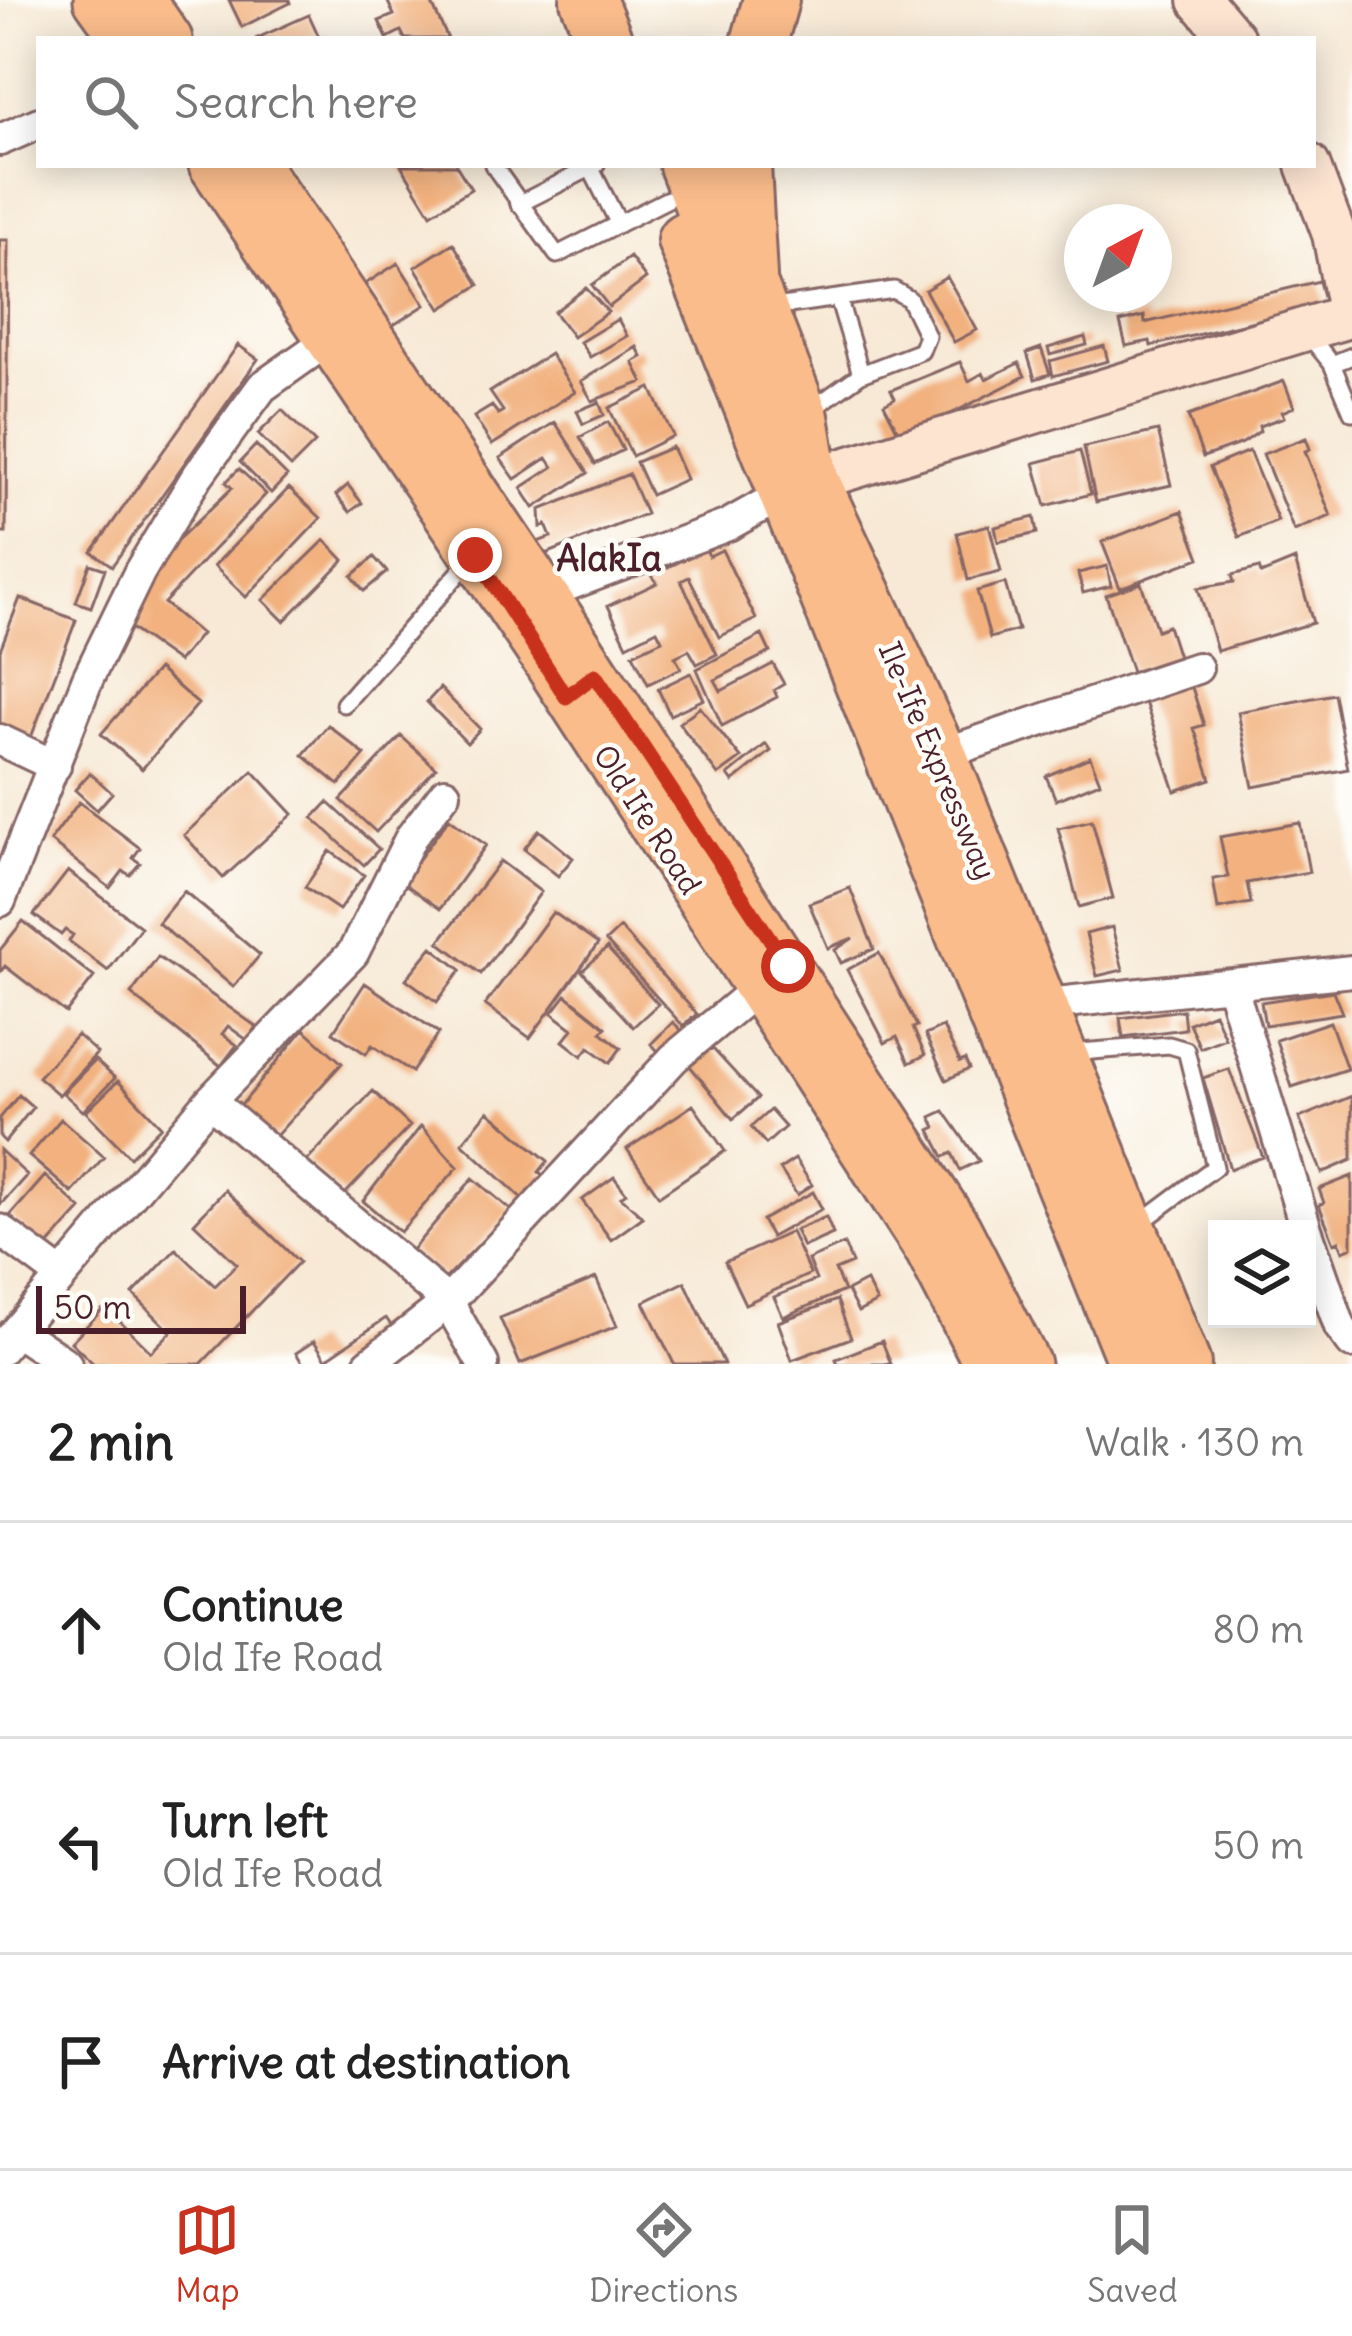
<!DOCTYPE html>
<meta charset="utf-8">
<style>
:root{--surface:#fff;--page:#f2f2f2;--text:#222;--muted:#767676;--line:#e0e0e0;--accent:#c8321e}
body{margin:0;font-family:Delius,sans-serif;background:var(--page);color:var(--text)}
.controls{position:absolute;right:36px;bottom:36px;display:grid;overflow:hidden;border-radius:0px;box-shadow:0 6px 30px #0003}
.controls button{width:108px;height:108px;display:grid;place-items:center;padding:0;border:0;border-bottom:3px solid var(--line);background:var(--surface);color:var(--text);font:60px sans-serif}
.compass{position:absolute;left:1064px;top:204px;width:108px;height:108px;border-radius:50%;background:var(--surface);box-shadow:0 6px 30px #0003;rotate:41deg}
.scale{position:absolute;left:36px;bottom:30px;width:210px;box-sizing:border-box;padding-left:12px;border:6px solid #4a1f2b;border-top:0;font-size:33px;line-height:42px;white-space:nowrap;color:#4a1f2b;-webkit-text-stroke:9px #fdfcf7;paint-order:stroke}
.stop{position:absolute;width:36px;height:36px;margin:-27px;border:9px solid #c8321e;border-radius:50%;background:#fff}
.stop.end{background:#c8321e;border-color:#fff;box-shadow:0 3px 12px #0008}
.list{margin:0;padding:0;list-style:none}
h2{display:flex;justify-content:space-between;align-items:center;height:156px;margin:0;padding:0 48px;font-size:51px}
h2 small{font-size:39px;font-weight:400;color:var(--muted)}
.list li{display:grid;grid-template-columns:78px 1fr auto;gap:36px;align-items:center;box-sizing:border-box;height:216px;padding:0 48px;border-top:3px solid var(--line)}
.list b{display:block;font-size:45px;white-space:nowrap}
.list p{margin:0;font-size:39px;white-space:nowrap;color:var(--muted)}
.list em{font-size:39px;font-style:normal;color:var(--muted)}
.icon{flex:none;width:66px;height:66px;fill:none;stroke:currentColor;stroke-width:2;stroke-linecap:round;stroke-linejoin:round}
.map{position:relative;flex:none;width:1352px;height:1364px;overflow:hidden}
.search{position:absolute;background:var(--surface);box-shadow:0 6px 30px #0003;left:36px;right:36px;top:36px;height:132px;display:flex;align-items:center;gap:30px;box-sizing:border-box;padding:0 42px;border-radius:0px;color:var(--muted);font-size:45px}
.sheet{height:804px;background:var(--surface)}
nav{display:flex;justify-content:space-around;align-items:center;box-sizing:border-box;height:168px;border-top:3px solid var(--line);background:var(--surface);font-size:33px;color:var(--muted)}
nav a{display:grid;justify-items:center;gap:6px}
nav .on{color:var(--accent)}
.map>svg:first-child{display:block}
.building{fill:#f2b17e}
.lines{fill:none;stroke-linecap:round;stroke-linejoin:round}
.lane-casing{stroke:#876666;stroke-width:21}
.street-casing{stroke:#876666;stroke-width:36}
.secondary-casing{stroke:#876666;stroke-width:48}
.primary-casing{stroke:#876666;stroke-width:51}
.highway-casing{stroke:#876666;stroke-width:60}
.lane{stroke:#fff;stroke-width:15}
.street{stroke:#fff;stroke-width:30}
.secondary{stroke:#fde4d1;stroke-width:42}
.primary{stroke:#fabc8b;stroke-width:45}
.highway{stroke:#fabc8b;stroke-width:54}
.route{stroke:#c8321e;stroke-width:15}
.labels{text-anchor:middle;stroke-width:9;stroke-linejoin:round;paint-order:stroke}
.street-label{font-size:30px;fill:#4a1f2b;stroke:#fdfcf7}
.quarter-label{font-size:36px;font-weight:bold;fill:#4a1f2b;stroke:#fdfcf7}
</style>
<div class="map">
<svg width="1352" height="1364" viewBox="0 0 1352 1364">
<rect width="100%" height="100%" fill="#fdfcf7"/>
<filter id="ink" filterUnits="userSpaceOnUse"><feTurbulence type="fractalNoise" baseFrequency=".00833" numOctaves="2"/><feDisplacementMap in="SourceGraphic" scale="24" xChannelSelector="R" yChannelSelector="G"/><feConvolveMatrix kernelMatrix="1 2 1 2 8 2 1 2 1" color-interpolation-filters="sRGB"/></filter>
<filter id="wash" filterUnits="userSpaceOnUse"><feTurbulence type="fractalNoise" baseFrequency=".004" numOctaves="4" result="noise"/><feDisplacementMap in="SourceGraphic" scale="48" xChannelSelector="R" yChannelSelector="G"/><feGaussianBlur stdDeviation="2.7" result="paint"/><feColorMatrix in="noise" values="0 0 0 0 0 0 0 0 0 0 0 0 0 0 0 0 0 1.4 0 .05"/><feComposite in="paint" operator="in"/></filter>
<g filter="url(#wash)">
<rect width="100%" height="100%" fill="#f7e9d5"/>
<g id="blocks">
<path class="building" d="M229,0h60l1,3 -48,24z
M387,0h43l18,39h-43l-4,-8 -14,7 -8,-17 15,-6z
M309,15l11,24h-65z
M401,165h55l15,24 -40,25z
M0,240h8l-2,293h-6z
M453,243l26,42 -38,24 -26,-42z
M630,257l16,22 -37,28 -17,-22z
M398,263l27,42 -33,21 -27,-42z
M947,277l30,53 -23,12 -29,-52z
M1319,281l6,23 -174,42 -1,-5 -24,5 -6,-24 24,-6 1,7z
M586,288l22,24 -35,25 -19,-25z
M618,319l9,17 -37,21 -10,-15z
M1085,337l2,8 -37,10 -2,-7z
M238,345l20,14 -146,207 -20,-14z
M1104,346l4,15 -55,15 -3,-15z
M637,347l5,10 -9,5 10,20 -51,19 -11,-20z
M1041,348l9,26 -15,5 -8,-26z
M550,354l25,38 -83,53 -18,-28 18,-11 6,8 5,-3 -13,-19z
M960,362l9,19 14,-8 3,6 33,-16 6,13 -123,63 -18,-35 11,-6 -4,-8z
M1284,381l10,26 -12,5 2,5 -25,9 1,5 -17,12 -40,14 -15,-41z
M651,388l22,48 -41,20 -23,-48z
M599,402l5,13 -21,9 -6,-13z
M282,410l33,33 -24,24 -33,-33z
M555,422l33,51 -54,35 -13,-20 32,-21 -6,-9 -32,21 -15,-21z
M608,422l15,28 -28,14 -15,-27z
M1158,431l13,54 -75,17 -12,-55z
M1306,438l4,11 -5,2 26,65 -37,15 -31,-77z
M256,445l31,31 -16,17 -31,-31z
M672,447l14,32 -35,16 -15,-33z
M1080,451l11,43 -45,12 -12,-43z
M1249,451l29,70 -39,16 -29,-70z
M239,469l27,25 -102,109 37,31 -23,28 -55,-39 38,-67 71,-68 -6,-6z
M629,474l17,40 -110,44 -6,-13 21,-8 -5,-12 -5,2 -1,-17z
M348,485l14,18 -12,9 -14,-17z
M289,488l32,30 -75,79 -32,-31z
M1182,511l18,47 -80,30 -18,-46z
M1034,517l3,16 -39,9 -3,-15z
M989,525l12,47 -33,8 -11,-47z
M325,540l19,20 -60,61 -21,-21z
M706,549l3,7 13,-6 34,69 -37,18 -30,-60 -8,4 36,73 -20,10 -8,-14 -14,7 6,11 -33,16 -15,-30 29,-14 -5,-10 -30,15 -19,-39 49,-23 -5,-8z
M374,557l13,15 -23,19 -12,-15z
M1295,560l18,63 -96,28 -19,-63 36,-6 -2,-7 27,-7 2,6z
M90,564l15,5 -14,38 -15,-5z
M1107,566l4,20 -28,7 -5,-20z
M1005,583l13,47 -28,8 -13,-47z
M1141,583l16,47 11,-4 10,31 -46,15 -26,-77z
M20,598l56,22 -46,120 -30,-11v-79z
M762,635l8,17 -55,28 6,11 52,-27 11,20 -10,6 3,7 -55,29 -25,-57z
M158,669l40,35 -56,65 -41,-35z
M691,673l13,26 -34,16 -12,-26z
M1189,678l15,47 -10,3 17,51 -36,12 -33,-98z
M440,688l40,41 -13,14 -40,-41z
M1334,694l14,75 -95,18 -15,-75z
M700,707l41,51 -23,17 -39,-52z
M328,725l37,30 -26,30 -36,-30z
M401,736l35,32 -60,64 -35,-32z
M766,744l5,7 -38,31 -5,-7z
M1090,757l10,25 -44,18 -10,-24z
M253,771l40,43 -70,64 -39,-43z
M90,773l22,20 -15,17 -22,-20z
M79,802l61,46 -7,10 7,5 -10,12 -7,-4 -13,17 -60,-47z
M328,802l51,47 -15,16 -51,-47z
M449,818l37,27 -46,64 -38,-27z
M1092,820l21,78 -34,9 -21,-79z
M1300,823l9,49 -62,11 4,20 -33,6 -5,-30 15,-2 -8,-40z
M539,830l34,28 -15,18 -34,-27z
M330,851l34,24 -25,35 -34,-23z
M500,861l41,31 -60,82 -42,-32z
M68,871l73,56 -33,44 -39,-30 4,-6 -8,-5 -4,5 -27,-20z
M850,888l24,61 -33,14 -6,-13 18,-12 -25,10 -19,-45z
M184,891l76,64 -27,32 -75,-64z
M553,912l45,32 -68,94 -45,-33z
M23,921l71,56 -28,36 -61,-47 -5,6v-22z
M1112,927l11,43 -26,6 -11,-42z
M620,928l77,86 -14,12 -77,-85z
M432,947l29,23 -24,32 -31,-23z
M607,948l51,56 -25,23 -51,-56z
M879,953l38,73 -4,2 12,27 -16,8 -12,-26 -12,6 -38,-73z
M158,957l99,70 -10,13 -19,-14 -6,8 15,11 -16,21 -90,-72z
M365,983l74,50 -27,39 -40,-27 -6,9 -33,-22z
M1333,991l9,22 -77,12 -4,-23z
M566,995l40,32 -5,5 20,16 -11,15 -21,-16 -7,9 -19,-15 10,-12 -21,-16z
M1183,1010l2,19 -62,8 -3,-19z
M1214,1013l11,25 -25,10 -11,-25z
M673,1022l10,10 -21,23 -11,-11z
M1330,1022l17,47 -55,18 -16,-47z
M943,1027l17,35 5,-2 4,9 -23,11 -21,-45z
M304,1029l38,34 -67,74 -42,-22z
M77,1035l20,18 -38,42 -21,-18z
M712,1048l46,50 -25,21 -43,-53z
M95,1060l20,18 -32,33 -20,-18z
M1229,1069l34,88 -33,12 -27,-91z
M118,1081l43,45 -31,31 -44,-45z
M373,1091l37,35 -66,69 -37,-34z
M19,1095l14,12 -28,35 -5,-5v-19z
M1352,1096v64l-30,13 -23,-55z
M693,1105l32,46 -66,45 -32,-47z
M770,1110l15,17 -19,17 -15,-17z
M488,1111l60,50 -9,11 8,6 -20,25 -65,-60z
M944,1111l35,50 -19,9 -8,-17 -8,4 -14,-27 6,-3 -5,-10z
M61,1119l43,38 -32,36 -43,-37z
M421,1126l37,41 -58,65 -37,-31z
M0,1150l27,25 -27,30z
M795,1159l17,26 -15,10 -17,-26z
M45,1176l36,33 -36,40 -35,-33z
M1352,1176v71l-9,4 -4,-10 -5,2 -15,-38 5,-2 -5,-14z
M614,1177l12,16 -5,4 22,20 -32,23 -29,-40z
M473,1178l39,33 -67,68 -34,-28z
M225,1190l74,72 -98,102h-107l-23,-22 34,-35 46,45 20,-20 -38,-38 43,-45 39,37 22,-22 -43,-41z
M813,1192l9,17 -51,28 -9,-17z
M826,1217l7,17 -30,13 -8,-17z
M791,1232l19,42 -65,30 -20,-42z
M844,1244l8,19 -17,7 9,21 -61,26 -9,-20 42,-17 -8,-20z
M596,1278l21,48 -97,38 -20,-46z
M866,1281l11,21 -19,10 -11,-21z
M685,1282l39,82h-50l-30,-62z
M837,1300l14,38 -59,22 -14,-38z
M386,1318l15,22 -36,24h-62l-7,-11 18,-12 12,18z
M882,1341l9,23h-53l-2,-5z"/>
</g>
</g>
<g filter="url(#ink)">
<use href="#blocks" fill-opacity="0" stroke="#876666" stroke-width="3"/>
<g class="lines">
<g class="lane-casing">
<path id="lane" d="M493,165l64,90 111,-56
M589,165l30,59
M519,204l77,-39
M839,301l22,73
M768,308l126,-18 15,9 18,37 -6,15 -60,23 -50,36
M1306,332l26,32 20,48
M1332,364l20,-8
M344,704l129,-147
M1067,1053l102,-8 17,5 29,117 -79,59"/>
</g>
<g class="street-casing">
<path id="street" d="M0,140l39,-17
M544,594l184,-69 57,-32
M0,740l55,26
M939,755l258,-87
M0,901l88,-223 52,-107 56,-93 66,-91 69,-49
M1232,987l74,242
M1038,1005l314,-34
M210,1101l238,201 35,62
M0,1230l62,46
M1307,1232l33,95 12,16
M17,1331l49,33
M0,1350l210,-249 143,-148 58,-116 34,-44
M369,1364l79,-62 226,-244 84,-70"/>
</g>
<g class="secondary-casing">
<path id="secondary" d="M1200,0l33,39
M1308,165l26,69 16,82
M811,480l541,-165"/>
</g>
<g class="primary-casing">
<path id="primary" d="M97,0l28,39
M142,0l27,39
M212,165l324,481 392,604 59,114
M256,165l309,460 393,604 69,135"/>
</g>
<g class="highway-casing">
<path id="highway" d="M588,0l16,39
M760,39l11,-39
M687,165l41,106 24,20 49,126 10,63 128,275 244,609
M743,165l6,112
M685,240l451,1124"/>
</g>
<use href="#lane" class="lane"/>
<use href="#street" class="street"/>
<use href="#secondary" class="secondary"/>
<use href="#primary" class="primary"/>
<use href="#highway" class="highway"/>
</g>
</g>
<g class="lines" filter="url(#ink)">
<path class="route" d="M475,555l91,142 29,-22 193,291"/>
</g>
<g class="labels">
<g class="street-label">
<text transform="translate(937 761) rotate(67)" y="10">Ile-Ife Expressway</text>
<text transform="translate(647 820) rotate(57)" y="10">Old Ife Road</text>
</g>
<g class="quarter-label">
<text x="609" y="571">AlakIa</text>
</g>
</g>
</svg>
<div class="controls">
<button><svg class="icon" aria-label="layers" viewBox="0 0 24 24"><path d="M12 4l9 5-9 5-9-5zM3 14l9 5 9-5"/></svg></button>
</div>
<svg class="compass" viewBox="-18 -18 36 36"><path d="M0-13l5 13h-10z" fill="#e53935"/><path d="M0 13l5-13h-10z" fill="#767676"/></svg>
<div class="scale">50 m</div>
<div class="stop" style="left:788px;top:966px"></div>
<div class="stop end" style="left:475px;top:555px"></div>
<div class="search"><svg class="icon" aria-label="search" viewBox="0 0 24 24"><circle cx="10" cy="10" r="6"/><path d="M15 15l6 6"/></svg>Search here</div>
</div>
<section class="sheet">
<h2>2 min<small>Walk · 130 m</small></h2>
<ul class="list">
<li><svg class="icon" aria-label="ahead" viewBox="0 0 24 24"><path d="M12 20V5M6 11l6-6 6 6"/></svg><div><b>Continue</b><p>Old Ife Road</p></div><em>80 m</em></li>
<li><svg class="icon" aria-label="left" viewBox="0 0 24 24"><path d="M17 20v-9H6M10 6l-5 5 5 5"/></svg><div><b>Turn left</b><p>Old Ife Road</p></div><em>50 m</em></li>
<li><svg class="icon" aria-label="arrive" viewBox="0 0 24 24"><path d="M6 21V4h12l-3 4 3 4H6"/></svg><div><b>Arrive at destination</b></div></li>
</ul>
</section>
<nav>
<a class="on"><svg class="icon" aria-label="map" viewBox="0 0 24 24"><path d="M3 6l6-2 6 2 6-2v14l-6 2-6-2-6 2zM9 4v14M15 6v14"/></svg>Map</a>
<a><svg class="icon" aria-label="directions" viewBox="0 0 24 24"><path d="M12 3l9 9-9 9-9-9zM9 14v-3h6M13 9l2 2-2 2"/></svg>Directions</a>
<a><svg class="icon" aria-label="saved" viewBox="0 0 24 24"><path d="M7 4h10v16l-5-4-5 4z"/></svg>Saved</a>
</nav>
